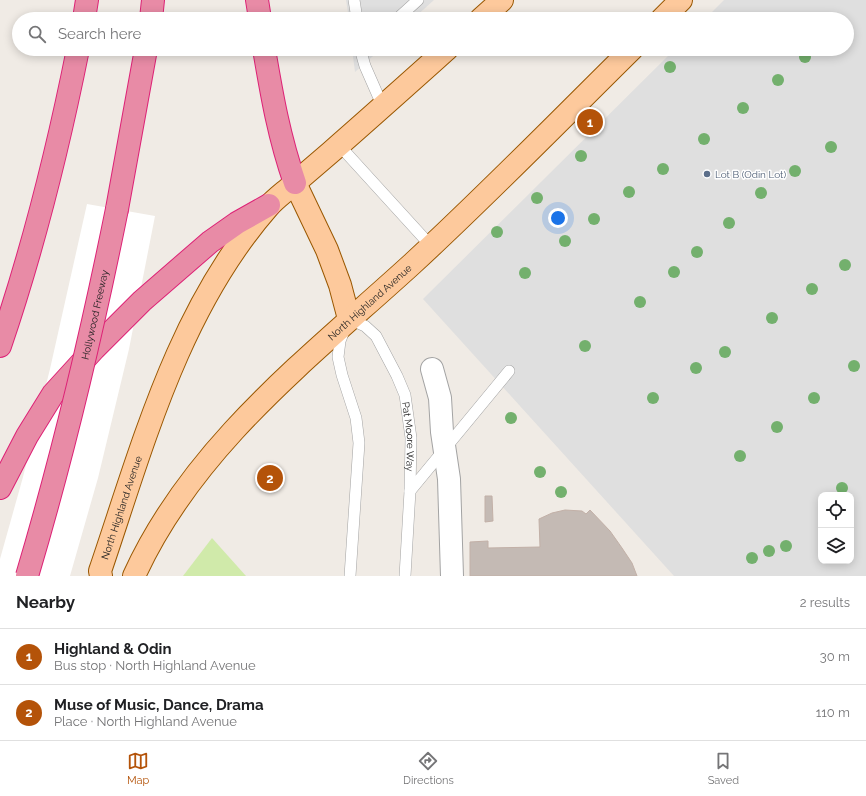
<!DOCTYPE html>
<meta charset="utf-8">
<style>
:root{--surface:#fff;--page:#f6f6f6;--text:#202124;--muted:#757577;--line:#e0e0e0;--accent:#b45309}
body{margin:0;font-family:Raleway,sans-serif;background:var(--page);color:var(--text)}
.controls{position:absolute;right:12px;bottom:12px;display:grid;overflow:hidden;border-radius:8px;box-shadow:0 2px 10px #0003}
.controls button{width:36px;height:36px;display:grid;place-items:center;padding:0;border:0;border-bottom:1px solid var(--line);background:var(--surface);color:var(--text);font:20px sans-serif}
.you{position:absolute;left:558px;top:218px;width:14px;height:14px;margin:-10px;border:3px solid #fff;border-radius:50%;background:#1a73e8;box-shadow:0 0 0 6px #1a73e833}
.badge{display:grid;place-items:center;width:26px;height:26px;border-radius:50%;background:var(--accent);color:#fff;font-size:13px;font-weight:700}
.pin{position:absolute;translate:-50% -50%;border:2px solid #fff;box-shadow:0 1px 4px #0006}
.list{margin:0;padding:0;list-style:none}
h2{display:flex;justify-content:space-between;align-items:center;height:52px;margin:0;padding:0 16px;font-size:17px}
h2 small{font-size:13px;font-weight:400;color:var(--muted)}
.list li{display:grid;grid-template-columns:26px 1fr auto;gap:12px;align-items:center;box-sizing:border-box;height:56px;padding:0 16px;border-top:1px solid var(--line)}
.list b{display:block;font-size:15px;white-space:nowrap}
.list p{margin:0;font-size:13px;white-space:nowrap;color:var(--muted)}
.list em{font-size:13px;font-style:normal;color:var(--muted)}
.icon{flex:none;width:22px;height:22px;fill:none;stroke:currentColor;stroke-width:2;stroke-linecap:round;stroke-linejoin:round}
.map{position:relative;flex:none;width:866px;height:576px;overflow:hidden}
.search{position:absolute;background:var(--surface);box-shadow:0 2px 10px #0003;left:12px;right:12px;top:12px;height:44px;display:flex;align-items:center;gap:10px;box-sizing:border-box;padding:0 14px;border-radius:22px;color:var(--muted);font-size:15px}
.sheet{height:164px;background:var(--surface)}
nav{display:flex;justify-content:space-around;align-items:center;box-sizing:border-box;height:56px;border-top:1px solid var(--line);background:var(--surface);font-size:11px;color:var(--muted)}
nav a{display:grid;justify-items:center;gap:2px}
nav .on{color:var(--accent)}
.map>svg:first-child{display:block}
.grass{fill:#d0eaaa}
.parking{fill:#dfdfdf;fill-rule:evenodd}
.pier{fill:#fff}
.building{fill:#c4bab4;stroke:#c2b0a7}
.lines{fill:none;stroke-linecap:round;stroke-linejoin:round}
.lane-casing{stroke:#a3a3a3;stroke-width:12}
.street-casing{stroke:#a3a3a3;stroke-width:24}
.primary-casing{stroke:#995700;stroke-width:24}
.highway-casing{stroke:#dd2276;stroke-width:24}
.lane{stroke:#fff;stroke-width:11}
.street{stroke:#fff;stroke-width:22}
.primary{stroke:#fdc99c;stroke-width:22}
.highway{stroke:#e88ba6;stroke-width:22}
.highway-bridge-casing{stroke:#dd2276;stroke-width:24;stroke-linecap:butt}
.highway-bridge{stroke:#e88ba6;stroke-width:22}
.tree{fill:#73b06d}
.service-dot{fill:#5c6f8a;stroke:#fff;stroke-width:1.5}
.labels{text-anchor:middle;stroke-width:3;stroke-linejoin:round;paint-order:stroke}
.service-label{font-size:10px;fill:#4e5e75;stroke:#fff;text-anchor:start}
.street-label{font-size:10px;fill:#1f1f1f;stroke:#fff}
</style>
<div class="map">
<svg width="866" height="576" viewBox="0 0 866 576">
<rect width="100%" height="100%" fill="#f0ebe5"/>
<path class="grass" d="M212,538l34,38h-63z"/>
<path class="parking" d="M346,0h88l-21,19h-64z
M724,0h142v576h-192l-251,-277 252,-250h172v-30h-142zM821,495h30v66h-30z
M352,49h29l-26,23z"/>
<path class="pier" d="M87,204l68,12 -26,133 -31,129 -28,98h-70v-17l23,-82 27,-108z"/>
<path class="building" d="M485,496h7l1,25 -8,1z
M565,510l17,1 4,3 4,-4 20,21 12,17 10,15 5,13h-167v-34l18,-1v7l52,-1 -1,-28 13,-6z"/>
<g class="lines">
<g class="lane-casing">
<g id="lane">
<path d="M354,0l3,19"/>
<path d="M397,19l21,-19"/>
<path d="M361,52l4,14 18,41"/>
<path d="M339,145l92,101"/>
<path d="M410,491l99,-120"/>
<path id="s1" d="M350,576l9,-133 -3,-25 -14,-43 -4,-18 2,-16 9,-22 16,7 11,10 21,40 8,19 6,43 -1,53 -5,85"/>
</g>
</g>
<g class="street-casing">
<path id="street" d="M432,369l8,29 2,34 7,47 3,97"/>
</g>
<g class="primary-casing">
<g id="primary">
<path d="M481,19l21,-19"/>
<path d="M662,19l19,-19"/>
<path d="M295,183l32,67 13,35 9,34"/>
<path id="s2" d="M101,576l-1,-5c43,-126 78,-261 168,-364 6,-7 14,-13 21,-19 14,-12 28,-24 42,-36 39,-34 78,-69 116,-103"/>
<path id="s3" d="M134,576c59,-130 175,-218 278,-312 75,-69 147,-143 220,-215"/>
</g>
</g>
<g class="highway-casing">
<path id="highway" d="M257,0l3,19
M84,19l3,-19
M151,19l2,-19
M264,49c8,47 15,88 31,134
M117,209l29,-160
M0,346c33,-97 58,-197 78,-297
M0,488l27,-52 26,-42 41,-45 48,-48 68,-59 27,-19 32,-18"/>
</g>
<use href="#lane" class="lane"/>
<use href="#street" class="street"/>
<use href="#primary" class="primary"/>
<use href="#highway" class="highway"/>
<g class="highway-bridge-casing">
<g id="highway-bridge">
<path id="s4" d="M27,576c36,-121 65,-243 90,-367"/>
</g>
</g>
<use href="#highway-bridge" class="highway-bridge"/>
</g>
<g class="tree">
<circle cx="805" cy="57" r="6"/>
<circle cx="670" cy="67" r="6"/>
<circle cx="778" cy="80" r="6"/>
<circle cx="743" cy="108" r="6"/>
<circle cx="704" cy="139" r="6"/>
<circle cx="831" cy="147" r="6"/>
<circle cx="581" cy="156" r="6"/>
<circle cx="663" cy="169" r="6"/>
<circle cx="795" cy="171" r="6"/>
<circle cx="629" cy="192" r="6"/>
<circle cx="761" cy="193" r="6"/>
<circle cx="537" cy="198" r="6"/>
<circle cx="594" cy="219" r="6"/>
<circle cx="729" cy="223" r="6"/>
<circle cx="497" cy="232" r="6"/>
<circle cx="565" cy="241" r="6"/>
<circle cx="697" cy="252" r="6"/>
<circle cx="845" cy="265" r="6"/>
<circle cx="674" cy="272" r="6"/>
<circle cx="525" cy="273" r="6"/>
<circle cx="812" cy="289" r="6"/>
<circle cx="640" cy="302" r="6"/>
<circle cx="772" cy="318" r="6"/>
<circle cx="585" cy="346" r="6"/>
<circle cx="725" cy="352" r="6"/>
<circle cx="854" cy="366" r="6"/>
<circle cx="696" cy="368" r="6"/>
<circle cx="653" cy="398" r="6"/>
<circle cx="814" cy="398" r="6"/>
<circle cx="511" cy="418" r="6"/>
<circle cx="777" cy="427" r="6"/>
<circle cx="740" cy="456" r="6"/>
<circle cx="540" cy="472" r="6"/>
<circle cx="842" cy="488" r="6"/>
<circle cx="561" cy="492" r="6"/>
<circle cx="786" cy="546" r="6"/>
<circle cx="769" cy="551" r="6"/>
<circle cx="752" cy="558" r="6"/>
</g>
<circle class="service-dot" cx="707" cy="174" r="4"/>
<g class="labels">
<g class="service-label">
<text x="715" y="178">Lot B (Odin Lot)</text>
</g>
<g class="street-label">
<text dy="4" stroke="none"><textPath href="#s3" startOffset="364">North Highland Avenue</textPath></text>
<text dy="4" stroke="none"><textPath href="#s4" startOffset="270">Hollywood Freeway</textPath></text>
<text dy="4" stroke="none"><textPath href="#s1" startOffset="402">Pat Moore Way</textPath></text>
<text dy="4" stroke="none"><textPath href="#s2" startOffset="72">North Highland Avenue</textPath></text>
</g>
</g>
</svg>
<div class="controls">
<button><svg class="icon" aria-label="locate" viewBox="0 0 24 24"><circle cx="12" cy="12" r="6"/><path d="M12 2v4M12 18v4M2 12h4M18 12h4"/></svg></button>
<button><svg class="icon" aria-label="layers" viewBox="0 0 24 24"><path d="M12 4l9 5-9 5-9-5zM3 14l9 5 9-5"/></svg></button>
</div>
<div class="you"></div>
<div class="pin badge" style="left:590px;top:122px">1</div>
<div class="pin badge" style="left:270px;top:478px">2</div>
<div class="search"><svg class="icon" aria-label="search" viewBox="0 0 24 24"><circle cx="10" cy="10" r="6"/><path d="M15 15l6 6"/></svg>Search here</div>
</div>
<section class="sheet">
<h2>Nearby<small>2 results</small></h2>
<ul class="list">
<li><span class="badge">1</span><div><b>Highland &amp; Odin</b><p>Bus stop · North Highland Avenue</p></div><em>30 m</em></li>
<li><span class="badge">2</span><div><b>Muse of Music, Dance, Drama</b><p>Place · North Highland Avenue</p></div><em>110 m</em></li>
</ul>
</section>
<nav>
<a class="on"><svg class="icon" aria-label="map" viewBox="0 0 24 24"><path d="M3 6l6-2 6 2 6-2v14l-6 2-6-2-6 2zM9 4v14M15 6v14"/></svg>Map</a>
<a><svg class="icon" aria-label="directions" viewBox="0 0 24 24"><path d="M12 3l9 9-9 9-9-9zM9 14v-3h6M13 9l2 2-2 2"/></svg>Directions</a>
<a><svg class="icon" aria-label="saved" viewBox="0 0 24 24"><path d="M7 4h10v16l-5-4-5 4z"/></svg>Saved</a>
</nav>
